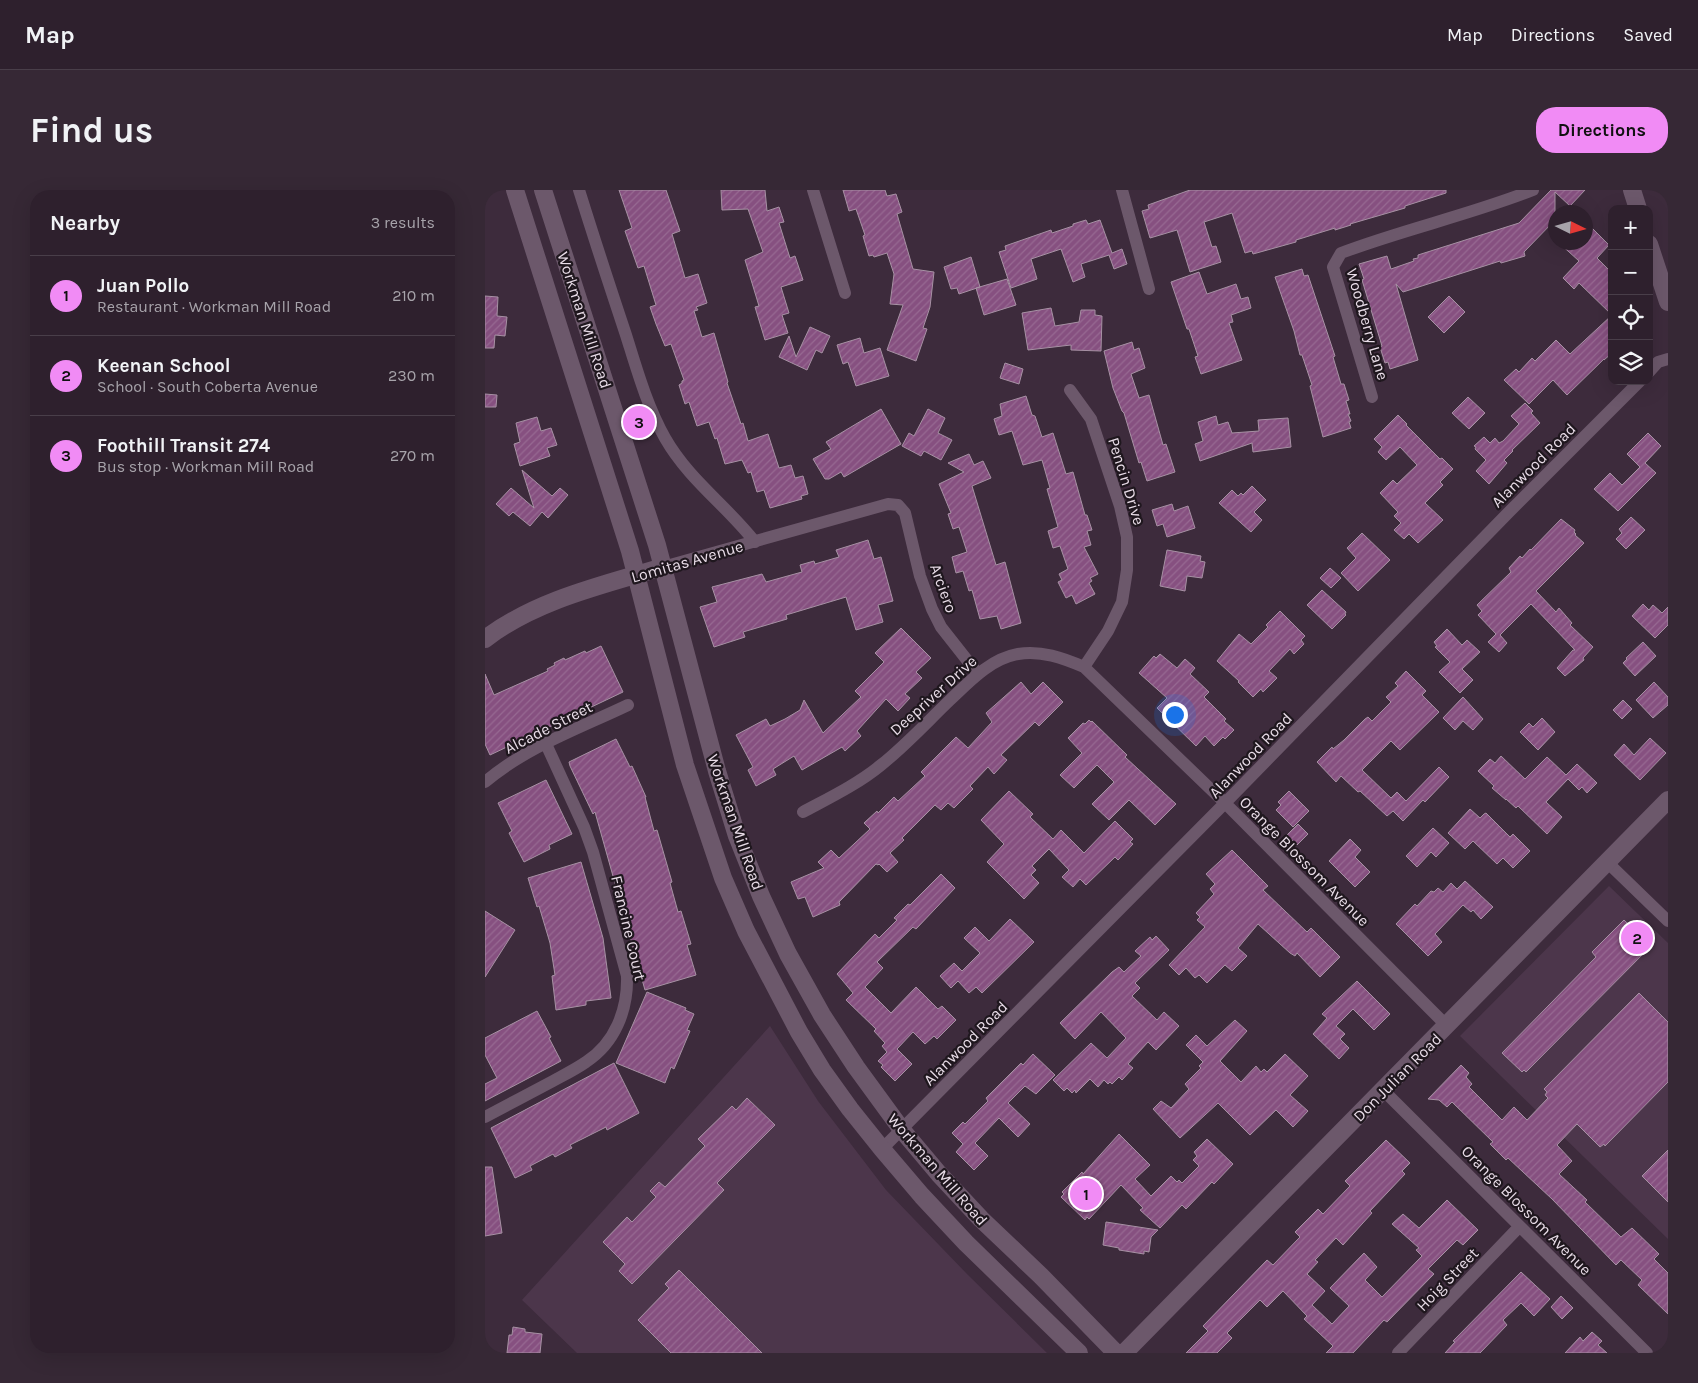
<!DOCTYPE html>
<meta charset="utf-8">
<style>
:root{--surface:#2e202d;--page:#362835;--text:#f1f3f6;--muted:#a7a3aa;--line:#493e49;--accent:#f18bf5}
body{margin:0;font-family:Karla,sans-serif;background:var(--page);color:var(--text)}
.controls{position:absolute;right:15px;top:15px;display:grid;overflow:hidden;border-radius:10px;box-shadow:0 5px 20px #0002}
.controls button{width:45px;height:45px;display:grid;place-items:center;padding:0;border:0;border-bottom:1px solid var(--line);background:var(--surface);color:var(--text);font:25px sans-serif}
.compass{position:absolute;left:1063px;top:15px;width:45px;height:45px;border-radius:50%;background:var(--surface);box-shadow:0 5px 20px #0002;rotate:95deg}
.you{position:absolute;left:689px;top:524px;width:18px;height:18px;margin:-12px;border:4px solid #fff;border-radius:50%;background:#1a73e8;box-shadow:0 0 0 8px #1a73e833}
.badge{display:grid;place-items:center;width:32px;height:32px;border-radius:50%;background:var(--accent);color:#111;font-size:16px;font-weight:700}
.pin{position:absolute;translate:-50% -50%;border:2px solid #fff;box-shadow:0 1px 5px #0006}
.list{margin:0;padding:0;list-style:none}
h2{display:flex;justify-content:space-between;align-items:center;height:65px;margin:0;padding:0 20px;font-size:21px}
h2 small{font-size:16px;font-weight:400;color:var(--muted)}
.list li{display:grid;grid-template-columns:32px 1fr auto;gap:15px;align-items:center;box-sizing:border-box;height:80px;padding:0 20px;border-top:1px solid var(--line)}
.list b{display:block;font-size:19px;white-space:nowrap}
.list p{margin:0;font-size:16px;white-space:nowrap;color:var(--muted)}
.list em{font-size:16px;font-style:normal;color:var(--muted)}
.icon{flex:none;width:28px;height:28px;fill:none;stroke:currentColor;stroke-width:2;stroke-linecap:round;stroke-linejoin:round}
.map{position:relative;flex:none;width:1183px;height:1163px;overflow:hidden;border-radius:20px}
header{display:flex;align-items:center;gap:30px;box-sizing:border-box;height:70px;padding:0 25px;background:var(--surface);border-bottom:1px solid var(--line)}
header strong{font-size:24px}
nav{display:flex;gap:28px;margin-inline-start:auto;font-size:18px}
.intro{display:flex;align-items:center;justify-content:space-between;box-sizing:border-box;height:120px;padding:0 30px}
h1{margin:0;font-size:35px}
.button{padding:12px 22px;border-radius:20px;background:var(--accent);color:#111;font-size:18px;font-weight:700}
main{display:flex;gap:30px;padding:0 30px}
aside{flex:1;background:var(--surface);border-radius:20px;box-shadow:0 5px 20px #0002}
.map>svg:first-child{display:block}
.built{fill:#4c364b}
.building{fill:url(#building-hatch);stroke:#a791a4}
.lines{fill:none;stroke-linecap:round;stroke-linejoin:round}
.street{stroke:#6c586b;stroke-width:12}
.secondary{stroke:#6c586b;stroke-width:18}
.labels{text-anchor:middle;stroke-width:4.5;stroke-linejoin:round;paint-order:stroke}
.street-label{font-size:16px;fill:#e9dde8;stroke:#1f171e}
</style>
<header>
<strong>Map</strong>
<nav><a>Map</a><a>Directions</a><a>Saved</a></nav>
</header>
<div class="intro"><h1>Find us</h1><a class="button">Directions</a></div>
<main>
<aside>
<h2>Nearby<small>3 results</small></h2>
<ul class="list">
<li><span class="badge">1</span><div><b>Juan Pollo</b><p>Restaurant · Workman Mill Road</p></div><em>210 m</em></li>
<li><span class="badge">2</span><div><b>Keenan School</b><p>School · South Coberta Avenue</p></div><em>230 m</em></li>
<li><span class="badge">3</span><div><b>Foothill Transit 274</b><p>Bus stop · Workman Mill Road</p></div><em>270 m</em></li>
</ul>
</aside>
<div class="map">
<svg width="1183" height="1163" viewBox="0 0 1183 1163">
<defs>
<pattern id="building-hatch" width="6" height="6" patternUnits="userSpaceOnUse" patternTransform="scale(1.25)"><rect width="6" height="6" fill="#865080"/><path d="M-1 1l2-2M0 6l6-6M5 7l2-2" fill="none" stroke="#976992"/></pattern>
</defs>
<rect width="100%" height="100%" fill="#3d2b3c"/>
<path class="built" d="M1124,696l59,57v296l-208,-203z
M285,836l48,75 68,89 81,84 80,79h-470l-55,-53z"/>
<path class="building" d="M134,0h47l14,41 -8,3 13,44 13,-4 9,29 -11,4 2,3 -4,1 8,26 12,-4 14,49 -1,1 14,41 2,-1 5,18 20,-7 11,34 12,-3 4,13 8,-2 5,18 -7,2 1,3 -32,9 -6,-18 -7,2 -6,-20 -3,1 -6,-13 -17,4 -8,-26 -2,1 -6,-17 -12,4 -8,-24 -4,2 -6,-19 3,-2v-2l2,-1 -13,-36 -6,2 -9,-22 -6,-17 6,-2 -12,-39 -6,2 -13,-37 7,-3z
M236,0h44l2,21 12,-4 5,15 -5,1 11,35 5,-2 8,24 -22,7 8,26 -7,2 6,18 -23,7 -10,-33 4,-1 -14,-46 18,-8 -15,-43 -26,1z
M358,0h42l2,6 9,-2 6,18 -5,2 16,55 21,3 -4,35 -7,21 4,1 -11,32 -29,-11 16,-45 -13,-1 4,-30 -7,-21 -13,4 -1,-2 -4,1 -6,-20 2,-1 -9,-26 -7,2z
M705,0h256v3l-41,13v2l-55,16 1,1 -16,5v-2l-39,12v2l-43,12 -1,-3 -7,2 -13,-40 -28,9 8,25 4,-1 5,16 -31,10 -13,-42 -27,8 -8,-27 7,-2 -1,-4z
M1066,0h34l-15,16 -15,-14v28l-31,32 1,4 -24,7 -1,-2 -97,31 -7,-8 22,76 -28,9 -2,-7 -3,1 -5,-16 2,-1 -20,-66 2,-1 -5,-15 28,-8 4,13 23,-8 -1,-2 5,-1v-3l101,-32z
M601,30l2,4 12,-4 12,33 10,-4 5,15 -13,5 -5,-14 -28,9 4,13 -12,5 -12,-33 -30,10 6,20 -26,9 -12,-36 7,-2 -1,-4 46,-16 1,3 21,-7v-2z
M1100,31l24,24 -12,13 15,15v80l-8,7v-1l-37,36 -14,-15 -24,24 -25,-24 12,-11 3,3 13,-14 3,3 21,-21 14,14 42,-39 -33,-32 -5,6 -11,-11 16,-17 -21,-19h27z
M486,67l9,30 -21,7 -2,-6 -6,1 -7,-22z
M817,79l2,7 4,-1 27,81 -2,1 8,27h3l5,16 -3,1 4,13h-2l3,7 -2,1 2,6 -28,9 -13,-51 2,-1 -10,-30h-2l-6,-24 -19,-54z
M714,82l8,22 29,-10 5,15 7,-2 3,11 -20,7 2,7 -4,1 13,37 -41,14 -6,-17 3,-1 -9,-27h-2l-16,-47z
M522,89l9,26 -32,10 -8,-27z
M0,106l13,1 -1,19 10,1 -2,19 -10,-1 -1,13h-9z
M964,106l16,16 -21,21 -16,-16z
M566,118l4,18 24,-4 2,-12h14v5l7,1 -1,35 -30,-1v-5l-43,5 -6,-37z
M325,137l20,9 -8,17 -6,-3 -9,20 -28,-13 10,-21 7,21z
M375,148l4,15 16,-5 9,28 -33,10 -8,-24 -5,2 -6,-19z
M647,152l2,8 5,-2 6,20 -14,6 8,24 10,-3 14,50 3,-1 9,28 -28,9 -6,-19 -2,1 -15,-50 -2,-2 -9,-23 -9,-37z
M520,173l18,6 -4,15 -19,-6z
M0,204l12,1 -1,12h-11z
M541,206l6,19 3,1 7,21 11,-4 13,41 7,-2 12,43h2l5,15 -5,1 4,14 -7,2 14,27 -8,4 2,3 -3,2 6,11 -19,10 -4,-9 -6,3 -8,-16 4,-2 -3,-6 9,-5 -8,-23 -7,2 -5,-17 10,-4 -11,-38 3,-1 -8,-28 -19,5 -11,-34 -13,4 -5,-16 8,-3 -2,-12z
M983,207l17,16 -16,16 -17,-16z
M1040,213l8,8 -2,2 9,10 -28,27 1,1 -9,9 3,3 -18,21 -13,-13 10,-11 -11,-11 1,-2 -2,-1 10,-9 6,6 5,-5 4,5 4,-2 16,-17 -8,-8z
M396,219l20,35 -57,33 -3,-5 -12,7h-4l-12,-20 18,-10 -5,-7z
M443,219l17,9 -7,15 14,7 -11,20 -17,-9 -3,5 -19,-10 7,-13 5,3z
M913,225l9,9 -1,1 34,34 2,-1 11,11 -13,13 3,3 -18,18 18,17 -25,23 -9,-9 -5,5 -10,-9 7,-7 -7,-7 4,-4 -18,-19 13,-13 4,4 20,-19 -17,-18 -14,13 -8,-8 4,-5 -8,-8z
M731,226l2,9 10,-3 4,11 27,-2 -1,-11 30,-2 3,29 -38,5 -1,-9 -52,18 -5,-17 8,-3 -5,-19z
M52,227l4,14 10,-3 6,17 -10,3 3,8 -30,10 -6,-22 6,-2 -4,-19z
M1163,243l13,13 -16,17 11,10 -38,38 -24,-22 16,-16 12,12 18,-18 -13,-13z
M484,264l5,11 9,-4 8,17 -19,8 24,79 9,-3 16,61 -20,6 -4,-13 -17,3 -8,-29 -3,1 -6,-20 -7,2 -4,-16 15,-5 -8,-25 -6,2 -5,-15 3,-1 -12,-29 25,-12 -16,-9z
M37,280l30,26 8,-8 8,7 -20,23 -6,-6 -12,14 -17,-14 -4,4 -13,-12 15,-16 23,20z
M767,296l14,14 -12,12 8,8 -11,12 -32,-29 13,-13 6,6 3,-3 2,2z
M687,314l2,7 14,-5 7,22 -28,9 -4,-13 -6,2 -5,-16z
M1146,327l14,13 -19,19 -10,-10 6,-6 -3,-4z
M1076,329l14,11 -1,2 2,2 -1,1 9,8 -48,48 20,21 3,-4 13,15 -2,2 23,22 -10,11 1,2 -19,16 -8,-8 16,-18h2l-44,-46 -31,31 7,8 -8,9 -11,-10 8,-8 -18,-19 4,-4 -5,-6 34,-33 -2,-4 11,-12 2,2 8,-9 1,1z
M877,343l28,27 -32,31 -17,-18 15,-15 -9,-10z
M383,350l6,19 7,-2 12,44 -15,4 5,17 -27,8 -10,-33 -60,18 1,4 -44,13 2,5 -31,10 -14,-40 17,-5 -5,-15 50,-13 4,8 36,-10 -2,-7 14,-4 1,3 24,-7 -3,-7z
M682,360l34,6 -1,5 5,1 -3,16 -15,-2 -2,15 -25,-5z
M845,378l11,10 -10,10 -11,-10z
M837,400l24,22 -1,2 1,1 -14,14 -25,-24z
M1158,414l6,6 4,-5 9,8 6,-6v18l-13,13 -23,-22z
M795,421l25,25 -4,4 3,4 -10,10 -4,-5 -21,22 8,7 -14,14 -2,-3 -8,8 -15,-15 1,-1 -22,-20 22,-27 12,10 17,-17 -2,-2z
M416,438l30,30 -15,14 6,6 -17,16 5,4 -12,13 -12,-12 -29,32 4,5 -16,15 -3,-4 -40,23 -8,-14 -21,13 3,6 -20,11 -8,-16 5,-3 -17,-32 30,-16 4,7 15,-7 15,-9 4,-10 19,33 38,-36 -6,-6 29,-29 -9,-9z
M962,439l15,16 5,-5 13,12 -18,17 11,11 -13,13 -21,-21 11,-10 -15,-15 2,-1 -3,-4z
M1158,452l13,14 -21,20 -12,-13 4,-4 -1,-1z
M116,456l22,46 -133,63 -5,-11v-70l9,21 54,-24 -1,-2 8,-4 -1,-2 10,-5 1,2 20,-9 1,2z
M675,464l17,14 8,-9 10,9 -5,6 19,18 -5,5 22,22 -2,2 10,9 -9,9 -2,-2 -9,9 -9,-10 -9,10 -39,-38 10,-10 -28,-25 15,-17 2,2z
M921,481l20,20 -4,4 17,17 -39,38 -9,-9 -29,29 29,28 6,-6 9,9 33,-34 10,10 -24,25 -2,-2 -20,21 -10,-10 -6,5 -27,-25 -2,1 -17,-16 -5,6 -19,-20 15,-15 1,2 11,-9 21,-21 3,-2 4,4 19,-19 -5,-5 12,-11 -3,-3z
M536,492l10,12 12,-12 20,20 -24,24 -4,-4 -34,33 6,5 -13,14 -6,-7 -18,19 3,3 -19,19 -6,-5 -7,7 -6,-5 -33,33 2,2 -14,13 8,9 -11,10 -8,-8 -1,1 -2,-1 -37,38 1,3 -27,12 -8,-20 -7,2 -7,-17 33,-14 -6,-6 13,-12 8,8 31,-29 -6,-6 13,-12 1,2 16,-16 4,4 27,-25 -4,-4 35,-35 12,11 24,-26 -6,-9z
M1169,492l14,15v8l-15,13 -17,-18z
M978,507l20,22 -10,11 -10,-9 -8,9 -12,-12z
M1138,510l9,9 -10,10 -9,-9z
M1057,528l13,14 -17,18 -18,-18 9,-9 4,4z
M604,530l2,2 1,-1 35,34 -2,2 51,47 -21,21 -26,-25 -20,20 -17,-16 22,-22 -17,-17 -23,23 -14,-13 22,-22 -14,-15 15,-15 2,1z
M1165,548l16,15 -26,27 -26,-25 10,-11 10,11z
M131,549l14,28 2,-1 14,31h-1l9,34 3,-1 15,52 -2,1 8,29 3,-1 10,33 -4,1 9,30 -51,15 -50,-178 -2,2 -23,-48 -1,-4z
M1016,566l24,23 22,-22 19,18 11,-11 20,19 -10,10 -5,-6 -3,3 -11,-11 -22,23 16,15 -15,17 -29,-28 -2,2 -10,-9v1l-14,-12 2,-2 -16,-15 12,-12 5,4z
M61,590l26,54 -23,11 1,4 -26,13 -15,-29 3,-2 -14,-28z
M524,601l24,23 -3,3 23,22 8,-9 23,23 31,-32 18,18 -3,3 3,2 -15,16 -3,-3 -29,28 -6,-6 -7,8 -11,-10 7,-7 -20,-21 -17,17 4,4 -5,5 8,8 -15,16 -37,-37 17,-18 -23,-24z
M804,601l20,20 -16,16 -17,-17 5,-5 -3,-3z
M985,619l10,9 4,-4 2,-1 24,24 3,-3 17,17 -17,17 -10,-10 -6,6 -24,-23 -8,8 -17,-16z
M813,634l10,10 -11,11 -10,-10z
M948,638l16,15 -13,14 -5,-5 -14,15 -11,-11z
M865,649l11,11 -6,7 15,15 -15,15 -26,-26z
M747,660l36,36 -5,4 44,42 4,-4 29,29 -20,20 -23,-24 -2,3 -5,-3 -32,-29 -20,24 9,8 -15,15 -7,-6 -18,18 -8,-8 -4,3 -9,-10 -7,7 -10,-10 36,-38 -8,-7 3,-3 -4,-4 18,-19 -4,-5 5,-5 -9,-10z
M96,672l22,76 8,60 -25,3v4l-30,5 -4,-34 3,-1 -5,-32 -11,-37 -2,1 -9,-29z
M456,684l14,14 -39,41 -3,-2 -36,35 6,6 -18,19 26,26 25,-26 22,22 4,-3 14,14 -19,19 -3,-3 -9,8 -12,-12 -16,17 15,15 -17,17 -14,-14 2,-2 -5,-4 9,-9 -5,-6 3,-3 -11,-12 2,-2 -30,-29 7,-7 -16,-19 38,-40 4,4 18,-18 -3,-2 14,-14 2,1z
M980,691l28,26 -12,12 -8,-9 -2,2 -8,-7 -28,29 7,8 -14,14 -32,-32 19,-20 2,2 14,-15 3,1 4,-4 5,4 8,-9 6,6z
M0,721l30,19 -30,47z
M525,729l24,23 -52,51 -6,-6 -7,6 -11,-12 -7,7 -11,-12 14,-13 8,8 18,-18 -16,-15 11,-11 14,14z
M1139,730l27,26 -125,126 -2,-2 -2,2 -20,-19 94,-96 -4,-5z
M671,746l13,14 -34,33 5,5 -8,8 25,24 7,-8 15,14 -23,24 -8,-8 -20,22 5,4 -11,12 -3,-3 -7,7 -2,-2 -2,2 -4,-4 -6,7 -8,-8 -14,14 -1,-3 -3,3 -5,-5 -3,3 -11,-11 38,-37 16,15 19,-20 -25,-26 -26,27 -15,-16 52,-51 7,-5 5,5 17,-16 -6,-5 15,-14 2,3z
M872,791l33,33 -16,16 -21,-21 -17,17 9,8 -5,5 9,9 -10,11 -26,-25 14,-16 -5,-4z
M162,802l39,16 -1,2 9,4 -7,16 3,1 -16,38 -3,-2 -6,16 -49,-20z
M1154,803l29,29v60l-63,64 -1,-2 -4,3 -23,-23 -20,21 15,16 -13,13 28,26 -2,2 36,35 11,-9 27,26 -5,5 14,14v41l-30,-29 4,-5 -21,-20 -5,5 -64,-66 -44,-41 -2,2 -16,-16 3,-2 -41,-40 -5,5 -8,-7 -11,-1 33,-34 8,8 -3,4 6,7 -3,3 33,33 12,-13 13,13 21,-22 -3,-3 2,-3 -3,-3z
M52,821l14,26 -2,1 12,23 -76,40v-17l12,-6 -12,-23v-17z
M750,830l12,11 -27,30 21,21 15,-16 5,6 3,-3 3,3 18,-18 23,22 -18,19 18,16 -15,16 -17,-17 -26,25 -32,-32 -38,35 -27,-29 8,-8 10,7 18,-19 -4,-5 16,-16 -2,-2 4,-4 -17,-17 10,-10 11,11z
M548,864l22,21 -19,19 -11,-8 -17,17 22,21 -12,13 -19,-19 -24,25 13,13 -14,14 -18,-18 7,-8 -11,-11 11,-11 2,2 23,-23 -2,-3 35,-35 2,2z
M129,873l25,50 -32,17 -1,-3 -36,18 2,3 -17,9 -2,-3 -23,12 2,4 -17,8 -24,-50z
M262,908l28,27 -58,58 7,7 -92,94 -13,-13 6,-7 -22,-22 24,-25 5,5 24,-25 -6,-6 9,-9 6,5 40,-41 -7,-7 34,-33 4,4z
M634,944l31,31 -15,14 16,17 20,-20 6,6 2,-2 3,3 17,-17 -6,-6 4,-4 -3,-4 13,-13 26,25 -19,20 -2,-2 -26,27 -4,-4 -22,23 -20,-18 3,-2 -22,-23 -32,34 -2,-2 -2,3 -24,-23 3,-3 -2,-2 20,-20 1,2z
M901,950l24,23 -8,8 3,3 -35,37 2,2 -29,32 -7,-7 -21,22 3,2 -11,12 18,17 -13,14 20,19 17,-18 -19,-18 34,-35 13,14 -12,13 17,17 40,-41 -6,-6 3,-2 -27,-24 11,-10 16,14 28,-28 31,30 -15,15 -6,-5 -29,29 6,5 -47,48 -3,-2 -31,33h-27l7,-7 -29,-27 3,-3 -24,-25 -16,16 -7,-7 -33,33 5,5 -15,15h-31l22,-22 -5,-5 64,-66 6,5 27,-28 -5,-5 23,-23 5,5 27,-28 -5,-5z
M1183,960v52l-26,-26z
M0,977h7l10,66 -17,3z
M621,1032l52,8 -7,7 -2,15 -5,-1v3l-25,-4v-2l-16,-3z
M194,1080l83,83h-91l-33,-33 31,-32 -4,-4z
M1036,1082l29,27 -16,17 -13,-13 -18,17 4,5 -27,28h-35l10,-11 -2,-1z
M1076,1106l12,12 -11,11 -11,-12z
M28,1137l12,2v3l17,2 -2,19h-33l2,-18h3z
M1107,1142l10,9 -4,4 9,8h-42l15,-16 3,4z"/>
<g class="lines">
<path class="street" d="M94,0c15,48 31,97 47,145 11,35 21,71 39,103 24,42 61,67 90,104
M328,0l32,103
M637,0l27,99
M1164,182l9,-10 10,-3
M585,200l21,29 29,87 7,31v33l-5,32 -14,29 -24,36
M887,207l-39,-130 8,-14c63,-24 129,-38 192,-63
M178,377l225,-63 10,1 7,8 15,63 12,33 9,18 37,47
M0,592c41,-35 95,-54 143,-77
M318,622c26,-14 55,-28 78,-47 24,-19 46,-43 69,-65 19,-18 40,-41 68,-46 23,-4 45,4 66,13l141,136 222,223
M1122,672l61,59
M898,900l264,263
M0,927c23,-12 45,-24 68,-36 11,-6 23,-12 33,-19 29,-19 42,-52 41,-86l-34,-124 -9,-25 -38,-83
M397,959l343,-346 283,-290 132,-132
M913,1163l121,-126"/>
<path class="secondary" d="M30,0l115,361 55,214 38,113 23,53 53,101 23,38 28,39 32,40 40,47 44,47 113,110
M58,0l114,355 60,226 20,65 24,60 27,58 34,61 34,52 46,63 37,44 42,45 60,57 75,77
M1147,0l6,19
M1164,54l19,58
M0,449c51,-39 118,-54 178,-72
M639,1163l544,-553"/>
</g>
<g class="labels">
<g class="street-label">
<text transform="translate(100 130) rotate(72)" y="6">Workman Mill Road</text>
<text transform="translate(883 134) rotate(74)" y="6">Woodberry Lane</text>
<text transform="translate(1048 275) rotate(-45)" y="6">Alanwood Road</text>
<text transform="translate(642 291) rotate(73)" y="6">Pencin Drive</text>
<text transform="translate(202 371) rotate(-16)" y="6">Lomitas Avenue</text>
<text transform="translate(459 398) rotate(70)" y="6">Arciero</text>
<text transform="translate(448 505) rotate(-42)" y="6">Deepriver Drive</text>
<text transform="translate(63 537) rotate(-27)" y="6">Alcade Street</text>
<text transform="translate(765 565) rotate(-46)" y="6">Alanwood Road</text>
<text transform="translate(251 632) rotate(71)" y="6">Workman Mill Road</text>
<text transform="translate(820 671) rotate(45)" y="6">Orange Blossom Avenue</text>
<text transform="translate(144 738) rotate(77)" y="6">Francine Court</text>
<text transform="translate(480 853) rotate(-45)" y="6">Alanwood Road</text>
<text transform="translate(912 887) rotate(-45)" y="6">Don Julian Road</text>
<text transform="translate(453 979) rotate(49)" y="6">Workman Mill Road</text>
<text transform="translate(1042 1020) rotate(45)" y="6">Orange Blossom Avenue</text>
<text transform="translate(962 1089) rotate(-46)" y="6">Hoig Street</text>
</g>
</g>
</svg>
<div class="controls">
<button>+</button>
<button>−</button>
<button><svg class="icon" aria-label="locate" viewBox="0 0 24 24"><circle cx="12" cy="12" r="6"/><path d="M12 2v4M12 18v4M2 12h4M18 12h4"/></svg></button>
<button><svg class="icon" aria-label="layers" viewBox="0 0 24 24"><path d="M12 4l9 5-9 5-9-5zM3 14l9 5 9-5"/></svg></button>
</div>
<svg class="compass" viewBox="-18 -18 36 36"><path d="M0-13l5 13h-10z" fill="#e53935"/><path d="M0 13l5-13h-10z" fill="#a7a3aa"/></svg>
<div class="you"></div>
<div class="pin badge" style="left:601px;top:1004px">1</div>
<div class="pin badge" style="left:1152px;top:748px">2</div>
<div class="pin badge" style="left:154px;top:232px">3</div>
</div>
</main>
